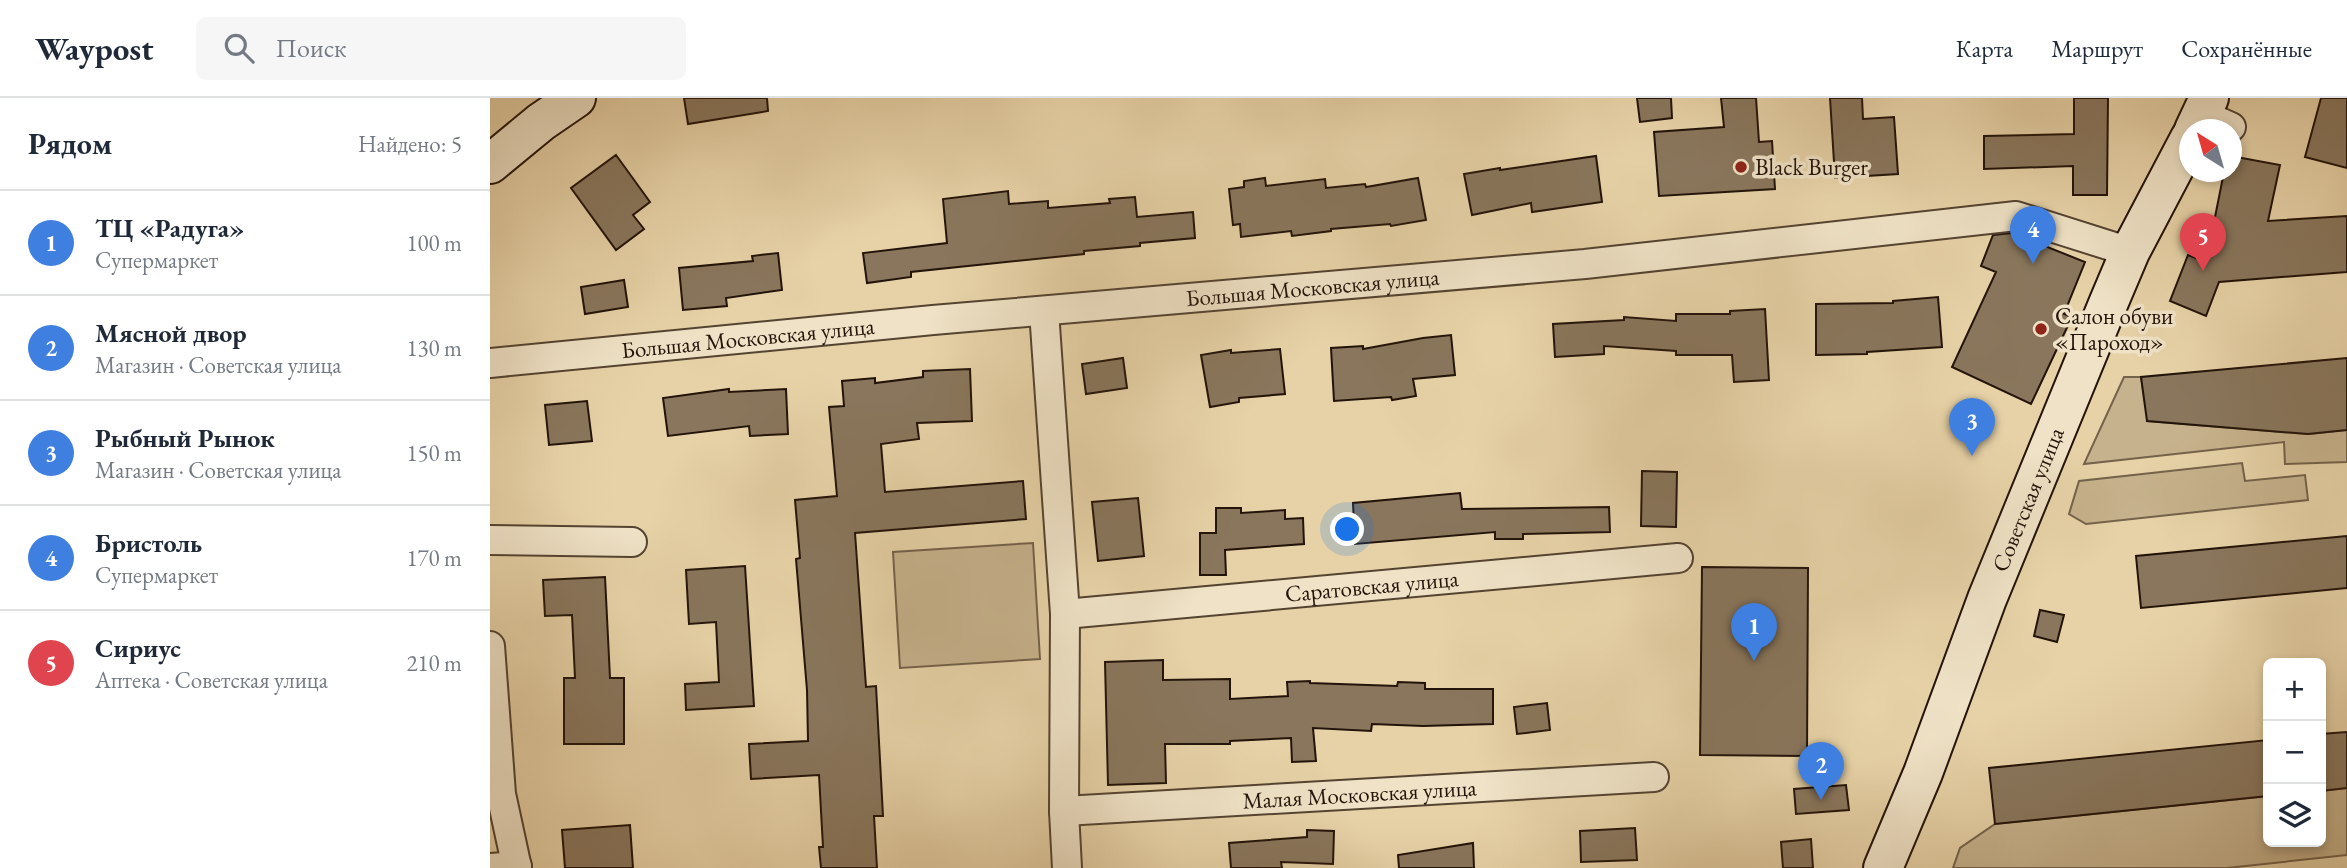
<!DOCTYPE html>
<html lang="ru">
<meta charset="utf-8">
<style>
:root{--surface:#fff;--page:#f6f6f7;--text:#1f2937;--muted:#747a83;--line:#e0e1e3;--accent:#8f2418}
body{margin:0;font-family:"EB Garamond",serif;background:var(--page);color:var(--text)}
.controls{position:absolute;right:21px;bottom:21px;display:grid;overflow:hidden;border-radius:10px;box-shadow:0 4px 10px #0003}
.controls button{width:63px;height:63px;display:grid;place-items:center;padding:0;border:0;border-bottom:2px solid var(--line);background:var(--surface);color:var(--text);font:35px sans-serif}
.compass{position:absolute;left:1689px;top:21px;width:63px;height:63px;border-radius:50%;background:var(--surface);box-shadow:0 4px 10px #0003;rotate:323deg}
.you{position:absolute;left:858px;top:432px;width:24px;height:24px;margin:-18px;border:5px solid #fff;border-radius:50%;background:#1a73e8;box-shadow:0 0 0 10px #1a73e833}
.badge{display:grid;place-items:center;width:46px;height:46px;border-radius:50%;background:var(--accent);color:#fff;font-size:23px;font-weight:700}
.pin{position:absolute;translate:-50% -58px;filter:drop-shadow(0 2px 4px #0008)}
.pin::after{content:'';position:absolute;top:37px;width:24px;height:21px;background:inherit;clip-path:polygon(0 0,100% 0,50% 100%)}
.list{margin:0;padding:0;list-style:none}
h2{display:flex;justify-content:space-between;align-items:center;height:91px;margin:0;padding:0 28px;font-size:30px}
h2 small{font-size:23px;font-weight:400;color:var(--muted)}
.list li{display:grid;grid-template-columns:46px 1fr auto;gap:21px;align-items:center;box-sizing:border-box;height:105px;padding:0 28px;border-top:2px solid var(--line)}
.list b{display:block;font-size:26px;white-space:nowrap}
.list p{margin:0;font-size:23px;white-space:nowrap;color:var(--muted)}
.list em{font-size:23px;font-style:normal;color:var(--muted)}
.icon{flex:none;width:38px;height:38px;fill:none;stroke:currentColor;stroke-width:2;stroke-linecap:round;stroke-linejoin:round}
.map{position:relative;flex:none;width:1857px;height:770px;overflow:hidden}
header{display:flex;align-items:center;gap:42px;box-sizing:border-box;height:98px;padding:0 35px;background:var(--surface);border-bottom:2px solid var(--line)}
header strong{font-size:33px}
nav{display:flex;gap:38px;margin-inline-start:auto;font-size:24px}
.search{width:490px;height:63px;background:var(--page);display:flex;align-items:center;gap:18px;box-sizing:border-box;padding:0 24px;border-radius:10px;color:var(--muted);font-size:26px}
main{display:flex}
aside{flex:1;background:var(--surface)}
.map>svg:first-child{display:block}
.green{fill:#c6b28c;stroke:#74624b;stroke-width:2}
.building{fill:#89765c;stroke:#23130a;stroke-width:2}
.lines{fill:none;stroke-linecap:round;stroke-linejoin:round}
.street-casing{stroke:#544331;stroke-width:32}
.secondary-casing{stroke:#23130a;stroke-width:42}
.street{stroke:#efe2c6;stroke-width:28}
.secondary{stroke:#efe2c6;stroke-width:38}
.poi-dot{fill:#8f2418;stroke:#efe2c6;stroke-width:2.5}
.labels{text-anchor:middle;stroke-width:7;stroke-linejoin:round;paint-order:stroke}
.poi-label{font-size:23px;fill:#23130a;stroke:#efe2c6;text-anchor:start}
.street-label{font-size:23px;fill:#23130a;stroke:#efe2c6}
</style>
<header>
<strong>Waypost</strong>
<div class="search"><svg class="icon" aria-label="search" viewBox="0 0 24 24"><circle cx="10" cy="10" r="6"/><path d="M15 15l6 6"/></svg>Поиск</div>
<nav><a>Карта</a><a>Маршрут</a><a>Сохранённые</a></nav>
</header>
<main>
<aside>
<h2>Рядом<small>Найдено: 5</small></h2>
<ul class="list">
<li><span class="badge" style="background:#3f7fe0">1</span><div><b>ТЦ «Радуга»</b><p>Супермаркет</p></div><em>100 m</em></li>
<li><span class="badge" style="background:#3f7fe0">2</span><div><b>Мясной двор</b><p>Магазин · Советская улица</p></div><em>130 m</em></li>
<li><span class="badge" style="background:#3f7fe0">3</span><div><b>Рыбный Рынок</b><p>Магазин · Советская улица</p></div><em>150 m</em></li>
<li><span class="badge" style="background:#3f7fe0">4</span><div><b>Бристоль</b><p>Супермаркет</p></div><em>170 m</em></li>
<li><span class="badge" style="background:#e0444e">5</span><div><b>Сириус</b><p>Аптека · Советская улица</p></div><em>210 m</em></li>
</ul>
</aside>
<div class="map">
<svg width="1857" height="770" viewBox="0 0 1857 770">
<rect width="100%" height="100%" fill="#e7d2a7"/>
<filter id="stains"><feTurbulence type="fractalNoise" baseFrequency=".00286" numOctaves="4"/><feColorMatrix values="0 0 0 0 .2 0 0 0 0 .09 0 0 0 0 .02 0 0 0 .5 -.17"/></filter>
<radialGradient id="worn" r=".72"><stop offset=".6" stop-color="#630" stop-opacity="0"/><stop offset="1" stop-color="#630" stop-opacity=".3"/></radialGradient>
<path class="green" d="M1634,279h17l7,44 160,13 39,-4v32l-62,2 -1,-22 -200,22z
M1752,365l3,18 60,-6 3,25 -222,24 -17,-10 10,-33z
M543,445l7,116 -140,9 -7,-116z
M1857,690v67l-120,13h-274l7,-20 35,-24 273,-28v46h53v-51z"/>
<path class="building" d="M194,0h83l1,13 -80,13z
M1147,0h34l1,20 -32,4z
M1231,0h35l3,44 13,-1 3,48 -116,7 -5,-64 70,-5z
M1340,0h32l1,21 31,-2 4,57 -63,4z
M1584,0h34l-1,97h-34v-29l-89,3v-33l90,-2z
M1831,0h26v70l-42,-11z
M126,57l34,47 -17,13 11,14 -28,21 -45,-62z
M1106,58l6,46 -70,10 -1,-9 -59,12 -8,-41 36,-6v2z
M1741,58l49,9 -12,56 79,-5v56l-128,10 -13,34 -36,-15 18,-46 18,7 18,-90h7z
M775,80l1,8 59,-7 1,9 39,-4 1,3 52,-9 8,42 -35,6 -1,-2 -59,5v2l-39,5 -1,-5 -50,6 -1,-13 -7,1 -4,-36 15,-2v-6z
M518,93l1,13 39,-3v7l62,-5 -1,-4 26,-2 2,20 56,-5 2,26 -55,5v3l-56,5v3l-173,18v5l-44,6 -4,-30 84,-10 -4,-44z
M1522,135l73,29 -21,52 8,3 -41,87 -79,-37 44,-95 -15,-6 12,-31z
M288,155l4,37 -56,8 1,8 -44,4 -4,-42 74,-7 -1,-5z
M134,182l4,27 -43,7 -4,-27z
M1448,199l4,50 -75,5v2l-51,1v-51l77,-1v-2z
M1275,211l4,71 -35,2 -2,-27h-56v-4l-72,-5v8l-49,3 -2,-33 71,-4v-3l52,4v-7h54v-3z
M961,237l4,40 -42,4 3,17 -24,4 -1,-3 -57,4 -3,-53 32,-2v3l60,-11z
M790,251l5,45 -46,4v4l-29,5 -9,-52 30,-5v3z
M633,260l4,30 -41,6 -4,-30z
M1857,260v72l-39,4 -161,-13 -6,-44z
M480,271l2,52 -55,2 2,16 -38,5 4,48 138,-11 3,38 -171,14 11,154 10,-1 7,130h-9l3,52h-56l-2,-21h4l-4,-72 -68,4 -2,-35 59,-3 -1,-51 -11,-131 4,-1 -5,-58 42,-4 -8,-89 15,-1 -2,-25 33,-3v5l48,-6v-6z
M239,291v3l57,-3 2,45 -38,2 -1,-10 -81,10 -5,-38z
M97,303l5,40 -43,4 -4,-40z
M1152,373l35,1 -1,55 -35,-1z
M970,395l2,16 147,-2 1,25 -87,2v5h-28v-7l-140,12 -2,-41z
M648,400l6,58 -46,5 -6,-59z
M726,410h25v5l44,-3v9l18,-1 1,26 -79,6 1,25h-26v-42h16z
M1857,438v52l-206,20 -5,-52z
M255,468l9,140 -68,4 -1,-26 34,-2 -3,-60 -27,2 -3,-54z
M1212,469l106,1 -1,188 -107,-1z
M115,479l5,101h14v66h-60v-66h11l-3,-63 -27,1 -2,-36z
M1550,512l24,5 -7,27 -23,-6z
M673,562v20l67,-1v20l58,-3 -1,-14 23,-1v2l87,3 1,-4 27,1v6h68v35l-70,2 -51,-2 -1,7 -58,-3 3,33 -24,1 -1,-24 -61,3v3h-65l1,39 -58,2 -3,-123z
M1057,605l3,27 -33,4 -3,-27z
M1857,634v56l-26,3v-57z
M1778,642v56l-273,28 -6,-56z
M1356,687l3,25 -53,4 -2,-25z
M140,727l3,43h-68l-3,-38z
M1145,730l2,32 -56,2 -1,-31z
M817,732l27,1 -1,33 -52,-2 1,6h-51l-2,-25 78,-6z
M1321,741l2,29h-30l-2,-26z
M983,745l1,25h-75l-1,-13z"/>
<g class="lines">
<g class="street-casing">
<g id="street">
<path d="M1712,16l29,13"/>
<path d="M554,213l21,303 -1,197 3,57"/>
<path id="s1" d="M0,265l443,-43 652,-56 431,-48 114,36"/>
<path d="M0,442l142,2"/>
<path id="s2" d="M575,516l613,-56"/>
<path d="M0,548l11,148 16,74"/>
<path id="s3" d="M574,713l590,-34"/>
<path d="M0,770l27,-2"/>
</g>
</g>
<g class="secondary-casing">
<g id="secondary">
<path d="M1704,32l15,-32"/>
<path d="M0,66l51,-42 35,-24"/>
<path id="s4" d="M1393,770l40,-95 64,-174 121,-295 22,-52 60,-114"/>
</g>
</g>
<use href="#street" class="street"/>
<use href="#secondary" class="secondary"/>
</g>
<g class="poi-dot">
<circle cx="1251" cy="69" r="7"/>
<circle cx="1551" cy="231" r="7"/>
</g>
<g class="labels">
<g class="poi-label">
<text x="1265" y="77">Black Burger</text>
<text x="1565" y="226">Салон обуви<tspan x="1565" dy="26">«Пароход»</tspan></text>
</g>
<g class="street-label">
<text dy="8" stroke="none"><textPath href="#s1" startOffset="826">Большая Московская улица</textPath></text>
<text dy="8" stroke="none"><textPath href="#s1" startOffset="259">Большая Московская улица</textPath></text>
<text dy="8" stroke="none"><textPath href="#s4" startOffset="396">Советская улица</textPath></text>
<text dy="8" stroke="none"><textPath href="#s2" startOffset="308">Саратовская улица</textPath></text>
<text dy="8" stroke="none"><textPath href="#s3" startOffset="296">Малая Московская улица</textPath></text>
</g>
</g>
<rect width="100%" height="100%" filter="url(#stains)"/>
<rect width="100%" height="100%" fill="url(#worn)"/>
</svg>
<div class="controls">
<button>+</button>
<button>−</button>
<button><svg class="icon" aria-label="layers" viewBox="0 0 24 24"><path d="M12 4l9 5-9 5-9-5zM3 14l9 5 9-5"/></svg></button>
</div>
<svg class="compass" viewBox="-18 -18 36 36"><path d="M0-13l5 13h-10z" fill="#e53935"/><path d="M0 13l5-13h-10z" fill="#747a83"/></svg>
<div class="you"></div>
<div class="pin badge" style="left:1264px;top:563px;background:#3f7fe0">1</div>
<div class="pin badge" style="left:1331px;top:702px;background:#3f7fe0">2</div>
<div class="pin badge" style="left:1482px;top:358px;background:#3f7fe0">3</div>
<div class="pin badge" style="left:1543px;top:166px;background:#3f7fe0">4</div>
<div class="pin badge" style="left:1713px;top:173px;background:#e0444e">5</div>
</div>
</main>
